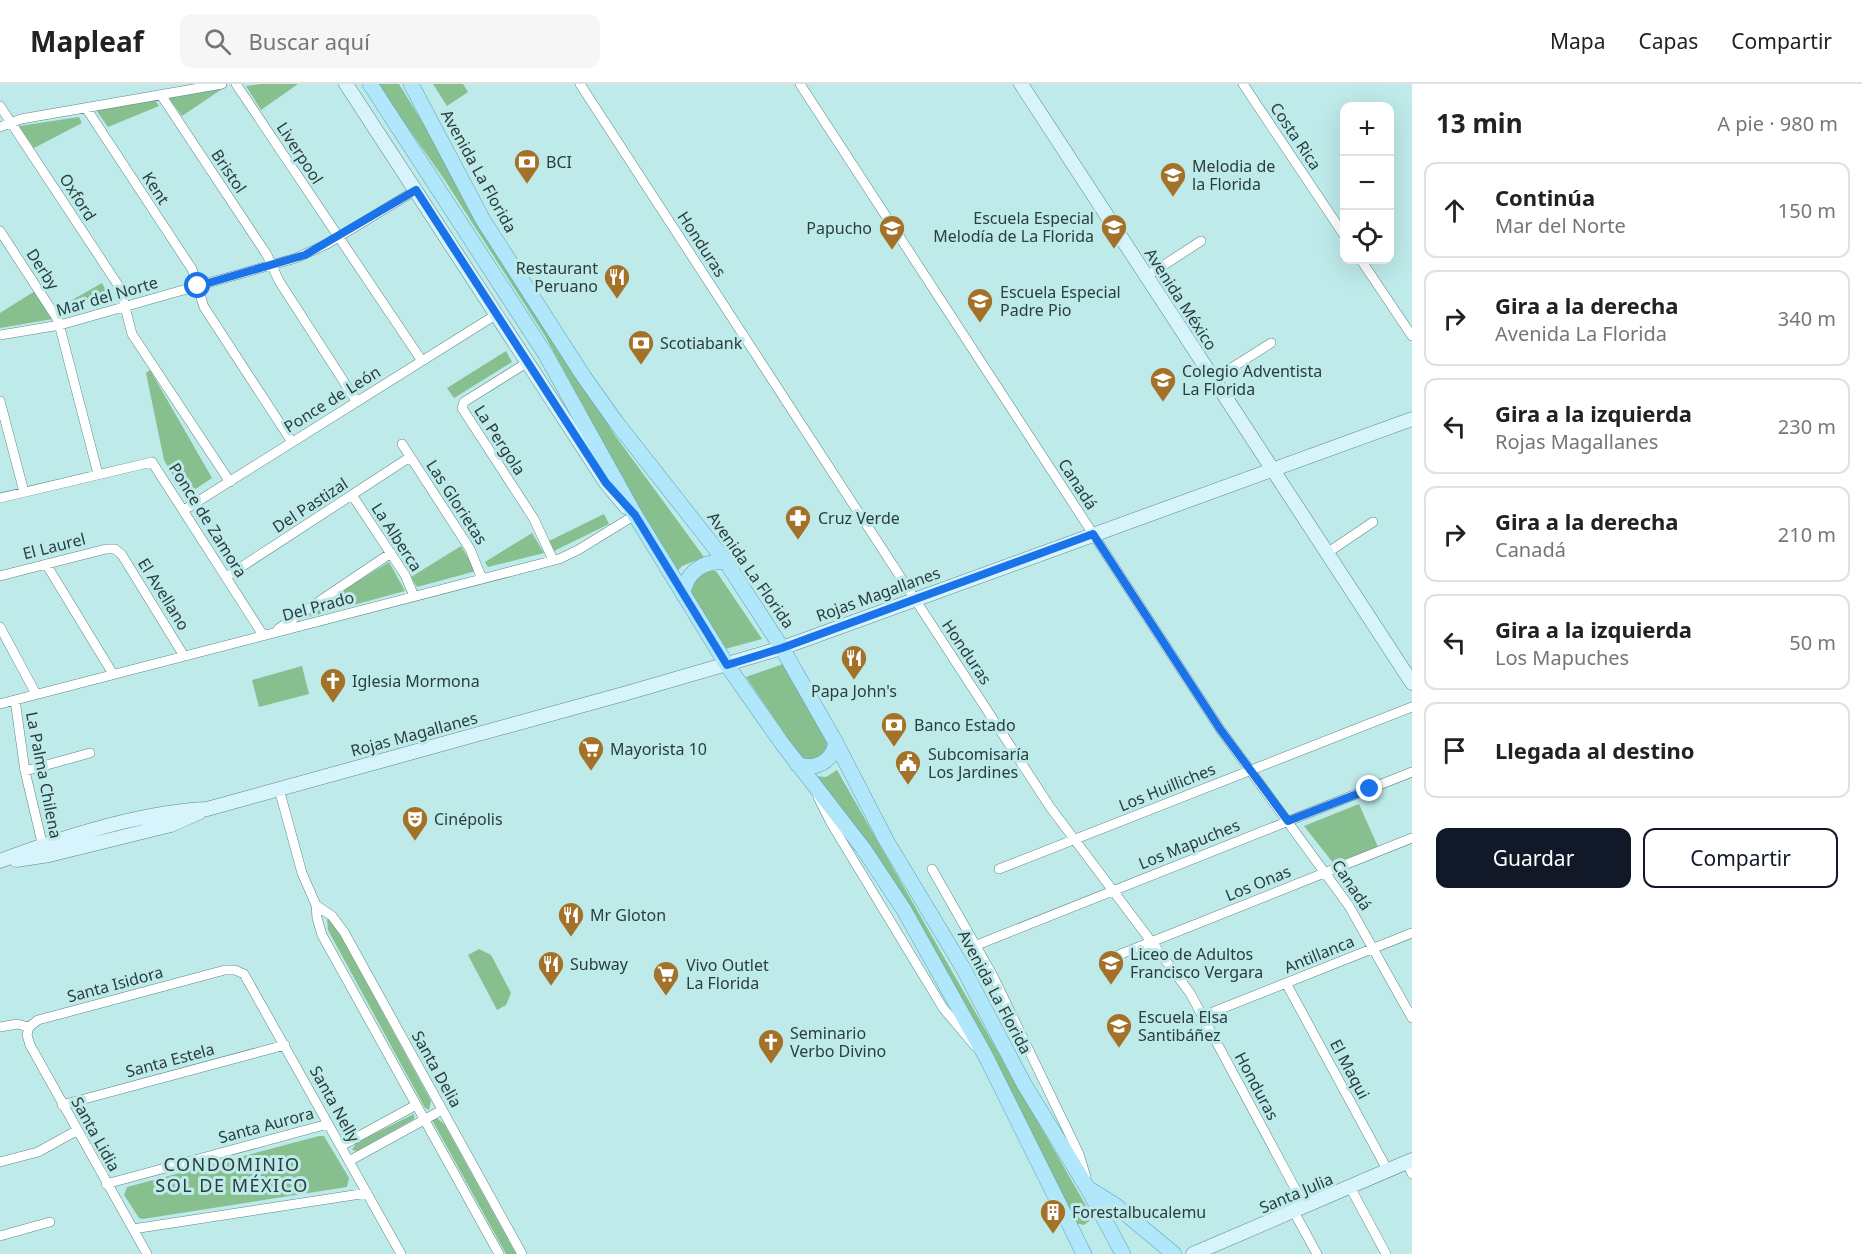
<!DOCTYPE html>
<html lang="es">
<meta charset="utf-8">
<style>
:root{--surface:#fff;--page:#f6f6f6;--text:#222;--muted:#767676;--line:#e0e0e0;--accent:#111827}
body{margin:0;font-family:"Noto Sans",sans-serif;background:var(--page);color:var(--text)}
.controls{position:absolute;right:18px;top:18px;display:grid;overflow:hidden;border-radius:12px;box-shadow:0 6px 24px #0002}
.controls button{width:54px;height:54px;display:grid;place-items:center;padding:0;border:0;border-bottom:2px solid var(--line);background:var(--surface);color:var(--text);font:30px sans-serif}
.stop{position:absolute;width:18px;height:18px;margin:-14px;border:4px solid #1a73e8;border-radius:50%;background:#fff}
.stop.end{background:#1a73e8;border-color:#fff;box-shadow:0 2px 6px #0008}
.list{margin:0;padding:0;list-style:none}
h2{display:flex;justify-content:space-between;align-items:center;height:78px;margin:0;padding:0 24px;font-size:26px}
h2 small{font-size:20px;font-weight:400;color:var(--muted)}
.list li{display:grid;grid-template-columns:39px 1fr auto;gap:18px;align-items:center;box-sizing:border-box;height:96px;margin:0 12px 12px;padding:0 12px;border:2px solid var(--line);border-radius:12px}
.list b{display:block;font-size:22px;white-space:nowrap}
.list p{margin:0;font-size:20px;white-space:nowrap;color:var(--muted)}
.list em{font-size:20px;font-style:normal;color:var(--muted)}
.actions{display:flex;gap:12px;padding:18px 24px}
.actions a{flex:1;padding:14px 0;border:2px solid var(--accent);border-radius:12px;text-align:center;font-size:21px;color:var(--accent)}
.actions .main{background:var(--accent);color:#fff}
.icon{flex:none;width:33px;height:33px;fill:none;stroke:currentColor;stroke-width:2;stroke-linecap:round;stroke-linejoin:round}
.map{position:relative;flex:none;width:1412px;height:1170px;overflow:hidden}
header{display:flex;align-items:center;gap:36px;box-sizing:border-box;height:84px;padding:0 30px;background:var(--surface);border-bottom:2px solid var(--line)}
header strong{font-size:28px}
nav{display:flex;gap:33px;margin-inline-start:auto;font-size:21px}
.search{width:420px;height:54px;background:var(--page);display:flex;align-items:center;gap:15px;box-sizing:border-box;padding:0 21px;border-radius:12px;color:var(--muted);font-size:22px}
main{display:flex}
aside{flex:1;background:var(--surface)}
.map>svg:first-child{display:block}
.green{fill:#88bf8e}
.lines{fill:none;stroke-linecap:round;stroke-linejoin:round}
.street-casing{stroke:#5d8787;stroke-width:10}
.secondary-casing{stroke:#5d8787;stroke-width:15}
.primary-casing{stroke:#5fa1b5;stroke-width:16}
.street{stroke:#fff;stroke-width:9}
.secondary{stroke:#d7f3fc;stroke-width:14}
.primary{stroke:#b0e7fa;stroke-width:15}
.route{stroke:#1a73e8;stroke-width:8}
.labels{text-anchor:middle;stroke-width:6;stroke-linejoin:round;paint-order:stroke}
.street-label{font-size:16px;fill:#2b3d3d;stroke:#beeaea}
.poi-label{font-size:16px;fill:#2b3d3d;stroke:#beeaea;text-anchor:start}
.neighbourhood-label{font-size:18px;letter-spacing:1.5px;fill:#2b3d3d;stroke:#beeaea}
</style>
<header>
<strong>Mapleaf</strong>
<div class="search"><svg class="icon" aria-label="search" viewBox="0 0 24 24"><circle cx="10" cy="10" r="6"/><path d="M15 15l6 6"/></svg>Buscar aquí</div>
<nav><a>Mapa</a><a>Capas</a><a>Compartir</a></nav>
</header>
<main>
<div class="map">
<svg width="1412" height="1170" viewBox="0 0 1412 1170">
<rect width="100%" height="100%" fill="#beeaea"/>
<path class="green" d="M261,0h37l-37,26 -15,-24z
M377,0h22l215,350 90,123 -22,9 -7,8 -130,-238 -101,-157z
M433,0h30l5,8 -21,14z
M228,1l-46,31 -14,-19z
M155,16l4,6 -51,21 -12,-17z
M79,33l3,6 -48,25 -15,-22z
M102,199l8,15 -54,11z
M35,207l18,28 -53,9v-15z
M506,267l6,11 -58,36 -7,-10z
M150,286l62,108 -27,18 -21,-36 -18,-87z
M604,430l5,10 -55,27 -5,-10z
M532,449l12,20 -56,14 -3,-5z
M461,462l15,25 -59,16 -6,-10z
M389,478l16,29 -111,30z
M704,487h12l46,68 -37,10 -38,-59z
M783,580l44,78 -1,13 -10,6 -14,-2 -56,-82z
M302,582l7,28 -50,13 -7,-27z
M837,686l256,448 -9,7 -9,-2 -116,-229 -145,-218 12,1z
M1359,720l19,43 -44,17 -30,-38z
M327,834l9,9 95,174 -2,9 -4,-2 -97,-178z
M479,865l12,6 20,38 -5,12 -9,5 -29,-55z
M414,1030v5l-57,32 -5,-1 4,-7z
M437,1034l7,6 72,130h-10l-74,-134z
M319,1052h5l25,42 -2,9 -204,32 -4,-1 -15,-23 3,-8z"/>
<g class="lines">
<g class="street-casing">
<path id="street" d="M236,0l186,277
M580,0l470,723 140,186 115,214
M800,0l420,645 129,177 63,112
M1243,0l101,151
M161,11l106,160 12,26 78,121
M0,22l120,182 12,46 98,148
M86,24l106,161 12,38 88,135
M0,43l21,-8 201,-35
M0,147l58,89 40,154
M1361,176l51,76
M1147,192l54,-35
M0,251l60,-10 236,-67 31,-14 89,-54
M528,278l-64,40 -2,6 72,111 19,41
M1214,295l57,-36
M0,317l24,91
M402,360l68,105 12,30
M352,411l53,80 9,21
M0,414l152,-36 111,173
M184,426l313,-196
M1327,469l46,-31
M46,480l67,110
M0,492l106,-27h9l7,6 62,101
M226,493l184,-120
M0,543l36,67
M278,545l113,-76
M15,616l10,71 19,80
M0,620l559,-145 19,-9 57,-35
M25,687l65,-18
M279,705l23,84 14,32 1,13 5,17 177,319
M818,713l13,26 112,185 32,38
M932,785l61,107 86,178 7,23
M999,785l413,-162
M316,821l16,11 12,16 178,322
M977,861l435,-173
M1116,872l296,-118
M1286,899l102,188
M1203,932l209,-83
M0,943l17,-3 12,3
M29,943l9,-7 187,-50h10l9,4 157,280
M29,943l-2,8 3,10 117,209
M62,1021l223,-60
M341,1062l75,-41
M349,1077l93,-51
M0,1078l38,-10 38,-21
M1407,1079l5,11
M106,1100l222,-60
M1350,1103l36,67
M1294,1128l23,42
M133,1145l234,-36
M0,1152l50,-14"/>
</g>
<g class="secondary-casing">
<path id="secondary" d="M346,0l260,399 20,24
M1021,0l391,599
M16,776l33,-5 122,-30 29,-13
M0,777c63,-24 140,-49 207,-52l420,-116 155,-45 630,-229
M1193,1170l219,-94"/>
</g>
<g class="primary-casing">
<path id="primary" d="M370,0l176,271 89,160 92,150 54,77 82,106 41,62 81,145 99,199
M411,0l72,136 101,157 32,45 110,140 56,86 54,95 50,97 77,128 61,116 64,105 35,65
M683,510c3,-22 21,-34 43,-32
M797,680c18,7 35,-2 39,-21
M1091,1106l24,15 59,49"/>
</g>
<use href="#street" class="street"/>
<use href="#secondary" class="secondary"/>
<use href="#primary" class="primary"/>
</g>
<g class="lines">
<path class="route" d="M198,202l107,-31 111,-65 190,293 29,32 92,150 55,-17 311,-114 127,195 68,92 82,-32"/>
</g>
<defs>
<g id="bank-pin" transform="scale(1.35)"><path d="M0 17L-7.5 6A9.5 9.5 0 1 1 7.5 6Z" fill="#a37228" stroke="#beeaea"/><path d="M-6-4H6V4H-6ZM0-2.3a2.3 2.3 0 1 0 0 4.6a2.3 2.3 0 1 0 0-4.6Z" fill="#fff"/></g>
<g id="school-pin" transform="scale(1.35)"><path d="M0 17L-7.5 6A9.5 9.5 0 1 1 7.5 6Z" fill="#a37228" stroke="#beeaea"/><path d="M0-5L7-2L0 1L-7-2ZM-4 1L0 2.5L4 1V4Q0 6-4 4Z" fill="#fff"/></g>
<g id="restaurant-pin" transform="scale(1.35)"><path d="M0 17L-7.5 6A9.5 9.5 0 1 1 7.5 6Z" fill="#a37228" stroke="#beeaea"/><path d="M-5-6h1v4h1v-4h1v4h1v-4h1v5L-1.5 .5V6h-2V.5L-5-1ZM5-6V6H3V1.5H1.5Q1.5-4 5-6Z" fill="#fff"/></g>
<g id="pharmacy-pin" transform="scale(1.35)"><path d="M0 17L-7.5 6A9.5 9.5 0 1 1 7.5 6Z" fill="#a37228" stroke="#beeaea"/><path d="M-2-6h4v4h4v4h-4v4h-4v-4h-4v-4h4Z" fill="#fff"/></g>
<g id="church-pin" transform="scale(1.35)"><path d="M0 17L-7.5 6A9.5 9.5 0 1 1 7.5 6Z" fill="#a37228" stroke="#beeaea"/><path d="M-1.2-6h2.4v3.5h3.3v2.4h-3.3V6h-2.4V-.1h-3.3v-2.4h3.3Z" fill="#fff"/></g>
<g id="supermarket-pin" transform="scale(1.35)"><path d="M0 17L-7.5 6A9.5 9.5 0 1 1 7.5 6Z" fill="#a37228" stroke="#beeaea"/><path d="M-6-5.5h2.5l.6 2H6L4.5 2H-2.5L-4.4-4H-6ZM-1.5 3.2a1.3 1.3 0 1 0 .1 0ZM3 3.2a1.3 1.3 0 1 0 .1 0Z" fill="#fff"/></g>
<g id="civic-pin" transform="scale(1.35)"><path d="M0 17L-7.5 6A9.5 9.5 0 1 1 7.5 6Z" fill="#a37228" stroke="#beeaea"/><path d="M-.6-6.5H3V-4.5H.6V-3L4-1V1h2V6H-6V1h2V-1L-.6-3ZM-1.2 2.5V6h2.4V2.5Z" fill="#fff"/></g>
<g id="theatre-pin" transform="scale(1.35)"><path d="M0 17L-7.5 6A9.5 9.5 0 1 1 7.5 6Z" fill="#a37228" stroke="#beeaea"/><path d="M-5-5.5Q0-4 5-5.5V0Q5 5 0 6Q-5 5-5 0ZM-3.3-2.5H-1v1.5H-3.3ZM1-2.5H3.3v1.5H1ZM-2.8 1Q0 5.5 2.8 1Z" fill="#fff"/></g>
<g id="building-pin" transform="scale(1.35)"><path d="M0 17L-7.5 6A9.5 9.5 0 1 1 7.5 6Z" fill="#a37228" stroke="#beeaea"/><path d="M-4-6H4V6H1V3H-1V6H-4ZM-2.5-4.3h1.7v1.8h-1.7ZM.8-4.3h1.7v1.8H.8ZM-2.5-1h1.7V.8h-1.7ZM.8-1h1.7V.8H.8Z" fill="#fff"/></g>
</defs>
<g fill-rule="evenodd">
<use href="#bank-pin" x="527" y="78"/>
<use href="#school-pin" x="1173" y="91"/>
<use href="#school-pin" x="1114" y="143"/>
<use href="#school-pin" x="892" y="144"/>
<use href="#restaurant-pin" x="617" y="193"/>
<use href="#school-pin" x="980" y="217"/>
<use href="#bank-pin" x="641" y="259"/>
<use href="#school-pin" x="1163" y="296"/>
<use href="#pharmacy-pin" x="798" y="434"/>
<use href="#restaurant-pin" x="854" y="574"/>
<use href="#church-pin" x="333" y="597"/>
<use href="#bank-pin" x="894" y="641"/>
<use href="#supermarket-pin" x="591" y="665"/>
<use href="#civic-pin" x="908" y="679"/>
<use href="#theatre-pin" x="415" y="735"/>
<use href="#restaurant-pin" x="571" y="831"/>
<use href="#school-pin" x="1111" y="879"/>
<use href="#restaurant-pin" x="551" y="880"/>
<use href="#supermarket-pin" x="666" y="890"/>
<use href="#school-pin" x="1119" y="942"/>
<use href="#church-pin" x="771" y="958"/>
<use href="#building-pin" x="1053" y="1128"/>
</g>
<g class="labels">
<g class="street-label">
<text transform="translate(1296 52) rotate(56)" y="6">Costa Rica</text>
<text transform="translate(300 69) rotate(57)" y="6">Liverpool</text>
<text transform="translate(229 87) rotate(56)" y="6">Bristol</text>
<text transform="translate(479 87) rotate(61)" y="6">Avenida La Florida</text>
<text transform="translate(156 104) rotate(57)" y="6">Kent</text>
<text transform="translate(78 113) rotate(57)" y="6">Oxford</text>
<text transform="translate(702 160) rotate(57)" y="6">Honduras</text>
<text transform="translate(43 185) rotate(57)" y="6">Derby</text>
<text transform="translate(107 212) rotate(-16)" y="6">Mar del Norte</text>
<text transform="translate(1181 215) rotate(57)" y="6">Avenida México</text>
<text transform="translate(332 315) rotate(-32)" y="6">Ponce de León</text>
<text transform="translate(500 356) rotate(57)" y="6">La Pergola</text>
<text transform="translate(1078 400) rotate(57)" y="6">Canadá</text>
<text transform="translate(457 418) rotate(57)" y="6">Las Glorietas</text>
<text transform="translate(310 421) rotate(-33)" y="6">Del Pastizal</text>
<text transform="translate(208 436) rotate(58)" y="6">Ponce de Zamora</text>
<text transform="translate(397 453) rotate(57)" y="6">La Alberca</text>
<text transform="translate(54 462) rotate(-14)" y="6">El Laurel</text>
<text transform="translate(751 486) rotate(55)" y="6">Avenida La Florida</text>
<text transform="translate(164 510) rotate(58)" y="6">El Avellano</text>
<text transform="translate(878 510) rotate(-20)" y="6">Rojas Magallanes</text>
<text transform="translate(318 522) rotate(-15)" y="6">Del Prado</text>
<text transform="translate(967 568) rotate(56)" y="6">Honduras</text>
<text transform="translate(414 650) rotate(-15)" y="6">Rojas Magallanes</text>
<text transform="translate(44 691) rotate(79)" y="6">La Palma Chilena</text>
<text transform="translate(1167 703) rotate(-22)" y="6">Los Huilliches</text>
<text transform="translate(1189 760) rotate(-22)" y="6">Los Mapuches</text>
<text transform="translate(1258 799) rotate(-22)" y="6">Los Onas</text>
<text transform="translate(1352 801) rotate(56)" y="6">Canadá</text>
<text transform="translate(1319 870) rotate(-22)" y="6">Antillanca</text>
<text transform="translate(115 900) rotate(-15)" y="6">Santa Isidora</text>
<text transform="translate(995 908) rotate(62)" y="6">Avenida La Florida</text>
<text transform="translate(170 976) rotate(-15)" y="6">Santa Estela</text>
<text transform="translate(437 985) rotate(61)" y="6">Santa Delia</text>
<text transform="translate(1350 985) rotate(62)" y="6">El Maqui</text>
<text transform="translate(1257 1002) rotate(62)" y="6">Honduras</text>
<text transform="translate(335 1020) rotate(61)" y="6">Santa Nelly</text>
<text transform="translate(266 1041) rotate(-15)" y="6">Santa Aurora</text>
<text transform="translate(96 1050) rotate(61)" y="6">Santa Lidia</text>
<text transform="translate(1296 1109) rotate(-23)" y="6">Santa Julia</text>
</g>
<g class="poi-label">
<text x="546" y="84">BCI</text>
<text x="1192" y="88">Melodia de<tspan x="1192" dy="18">la Florida</tspan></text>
<text x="1094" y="140" text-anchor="end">Escuela Especial<tspan x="1094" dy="18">Melodía de La Florida</tspan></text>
<text x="872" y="150" text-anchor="end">Papucho</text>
<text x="598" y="190" text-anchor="end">Restaurant<tspan x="598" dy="18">Peruano</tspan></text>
<text x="1000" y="214">Escuela Especial<tspan x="1000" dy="18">Padre Pio</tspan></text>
<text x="660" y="265">Scotiabank</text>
<text x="1182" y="293">Colegio Adventista<tspan x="1182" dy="18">La Florida</tspan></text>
<text x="818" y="440">Cruz Verde</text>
<text x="352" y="603">Iglesia Mormona</text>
<text x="854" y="613" text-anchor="middle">Papa John's</text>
<text x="914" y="647">Banco Estado</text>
<text x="610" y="671">Mayorista 10</text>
<text x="928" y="676">Subcomisaría<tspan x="928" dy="18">Los Jardines</tspan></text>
<text x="434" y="741">Cinépolis</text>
<text x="590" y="837">Mr Gloton</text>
<text x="1130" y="876">Liceo de Adultos<tspan x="1130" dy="18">Francisco Vergara</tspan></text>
<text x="570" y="886">Subway</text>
<text x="686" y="887">Vivo Outlet<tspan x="686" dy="18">La Florida</tspan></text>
<text x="1138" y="939">Escuela Elsa<tspan x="1138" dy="18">Santibáñez</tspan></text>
<text x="790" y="955">Seminario<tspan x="790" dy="18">Verbo Divino</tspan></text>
<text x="1072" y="1134">Forestalbucalemu</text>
</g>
<g class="neighbourhood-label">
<text x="232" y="1087">CONDOMINIO<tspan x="232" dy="21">SOL DE MÉXICO</tspan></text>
</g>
</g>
</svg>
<div class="controls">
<button>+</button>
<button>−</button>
<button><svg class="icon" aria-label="locate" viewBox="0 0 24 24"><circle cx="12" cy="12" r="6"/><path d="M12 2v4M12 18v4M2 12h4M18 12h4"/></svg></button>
</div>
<div class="stop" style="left:198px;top:202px"></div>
<div class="stop end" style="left:1370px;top:705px"></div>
</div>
<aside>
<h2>13 min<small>A pie · 980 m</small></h2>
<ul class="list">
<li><svg class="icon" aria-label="ahead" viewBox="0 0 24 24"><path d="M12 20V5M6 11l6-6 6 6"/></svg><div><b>Continúa</b><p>Mar del Norte</p></div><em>150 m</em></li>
<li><svg class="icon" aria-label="right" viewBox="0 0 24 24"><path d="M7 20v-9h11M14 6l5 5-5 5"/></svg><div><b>Gira a la derecha</b><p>Avenida La Florida</p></div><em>340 m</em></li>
<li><svg class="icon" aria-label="left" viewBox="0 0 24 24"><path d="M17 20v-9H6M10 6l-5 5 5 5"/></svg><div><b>Gira a la izquierda</b><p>Rojas Magallanes</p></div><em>230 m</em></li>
<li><svg class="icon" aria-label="right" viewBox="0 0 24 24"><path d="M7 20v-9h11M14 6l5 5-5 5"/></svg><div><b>Gira a la derecha</b><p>Canadá</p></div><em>210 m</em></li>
<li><svg class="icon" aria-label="left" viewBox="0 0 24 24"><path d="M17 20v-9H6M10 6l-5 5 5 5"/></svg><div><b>Gira a la izquierda</b><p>Los Mapuches</p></div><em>50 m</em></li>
<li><svg class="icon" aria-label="arrive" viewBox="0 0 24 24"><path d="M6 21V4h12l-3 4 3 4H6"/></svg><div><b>Llegada al destino</b></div></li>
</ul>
<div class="actions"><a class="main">Guardar</a><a>Compartir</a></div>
</aside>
</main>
